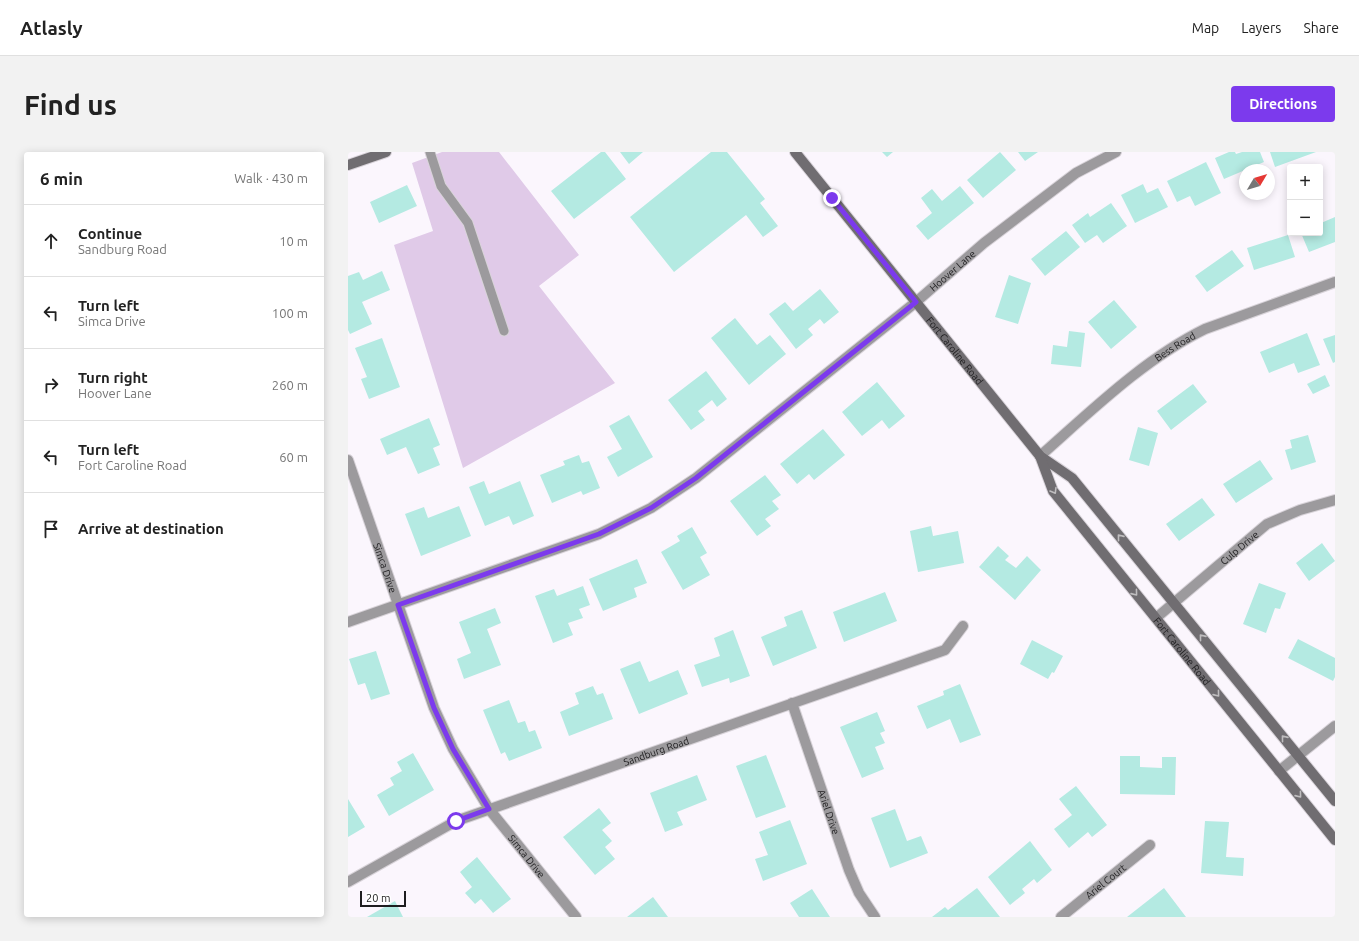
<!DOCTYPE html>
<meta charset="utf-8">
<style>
:root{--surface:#fff;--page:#f2f2f2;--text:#222;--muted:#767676;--line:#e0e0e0;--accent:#7c3aed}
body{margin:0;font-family:Ubuntu,sans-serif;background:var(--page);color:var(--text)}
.controls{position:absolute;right:12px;top:12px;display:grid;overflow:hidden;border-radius:4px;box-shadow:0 2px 10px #0003}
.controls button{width:36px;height:36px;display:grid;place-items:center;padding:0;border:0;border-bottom:1px solid var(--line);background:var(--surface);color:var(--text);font:20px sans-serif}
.compass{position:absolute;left:891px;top:12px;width:36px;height:36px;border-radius:50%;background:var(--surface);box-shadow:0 2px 10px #0003;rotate:52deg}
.scale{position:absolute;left:12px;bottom:10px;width:46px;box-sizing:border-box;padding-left:4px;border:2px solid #1e1d1f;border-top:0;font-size:11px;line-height:14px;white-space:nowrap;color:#1e1d1f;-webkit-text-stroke:3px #fff;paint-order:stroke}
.stop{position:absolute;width:12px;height:12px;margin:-9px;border:3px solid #7c3aed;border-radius:50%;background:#fff}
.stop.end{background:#7c3aed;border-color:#fff;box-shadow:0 1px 4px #0008}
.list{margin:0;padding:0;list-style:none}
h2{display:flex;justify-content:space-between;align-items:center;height:52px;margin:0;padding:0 16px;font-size:17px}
h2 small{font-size:13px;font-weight:400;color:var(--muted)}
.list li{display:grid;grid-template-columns:26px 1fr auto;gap:12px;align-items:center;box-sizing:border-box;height:72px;padding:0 16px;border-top:1px solid var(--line)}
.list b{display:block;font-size:15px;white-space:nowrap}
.list p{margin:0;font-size:13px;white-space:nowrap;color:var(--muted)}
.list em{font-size:13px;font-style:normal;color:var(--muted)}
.icon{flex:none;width:22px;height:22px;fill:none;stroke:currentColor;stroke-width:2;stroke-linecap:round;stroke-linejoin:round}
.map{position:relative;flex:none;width:987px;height:765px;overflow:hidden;border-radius:4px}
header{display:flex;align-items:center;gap:24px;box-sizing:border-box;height:56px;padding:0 20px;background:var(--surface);border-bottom:1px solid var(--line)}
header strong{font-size:19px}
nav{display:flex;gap:22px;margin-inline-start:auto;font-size:14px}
.intro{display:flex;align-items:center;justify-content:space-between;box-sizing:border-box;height:96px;padding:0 24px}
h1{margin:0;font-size:28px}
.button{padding:10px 18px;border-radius:4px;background:var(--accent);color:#fff;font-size:14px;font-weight:700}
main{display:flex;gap:24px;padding:0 24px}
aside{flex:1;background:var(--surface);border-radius:4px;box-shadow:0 2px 10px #0003}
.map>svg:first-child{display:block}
.green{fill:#e0cae8}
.building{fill:#b4eae2}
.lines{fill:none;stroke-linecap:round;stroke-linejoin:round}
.lane-casing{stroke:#d8d3d9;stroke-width:11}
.street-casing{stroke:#d8d3d9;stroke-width:12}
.secondary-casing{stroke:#d8d3d9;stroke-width:12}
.lane{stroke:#9c9a9d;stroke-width:9}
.street{stroke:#9c9a9d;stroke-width:10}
.secondary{stroke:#706d71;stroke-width:10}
.oneway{stroke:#bfbdbf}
.route{stroke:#7c3aed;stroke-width:5}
.labels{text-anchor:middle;stroke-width:4;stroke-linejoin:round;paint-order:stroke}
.street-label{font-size:10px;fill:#1e1d1f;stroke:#fff}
</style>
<header>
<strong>Atlasly</strong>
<nav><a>Map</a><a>Layers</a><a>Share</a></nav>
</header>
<div class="intro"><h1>Find us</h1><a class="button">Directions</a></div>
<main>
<aside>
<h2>6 min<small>Walk · 430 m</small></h2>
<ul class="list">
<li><svg class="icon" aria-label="ahead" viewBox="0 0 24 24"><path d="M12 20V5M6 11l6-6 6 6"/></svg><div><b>Continue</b><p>Sandburg Road</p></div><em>10 m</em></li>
<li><svg class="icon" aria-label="left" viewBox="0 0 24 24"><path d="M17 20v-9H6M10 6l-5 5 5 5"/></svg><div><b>Turn left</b><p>Simca Drive</p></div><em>100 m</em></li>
<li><svg class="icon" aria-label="right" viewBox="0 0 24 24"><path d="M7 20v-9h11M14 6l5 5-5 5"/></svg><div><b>Turn right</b><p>Hoover Lane</p></div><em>260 m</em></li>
<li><svg class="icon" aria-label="left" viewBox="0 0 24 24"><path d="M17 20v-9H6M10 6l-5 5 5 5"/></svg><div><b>Turn left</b><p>Fort Caroline Road</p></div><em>60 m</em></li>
<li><svg class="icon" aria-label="arrive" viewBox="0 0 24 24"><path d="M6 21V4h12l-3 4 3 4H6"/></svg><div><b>Arrive at destination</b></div></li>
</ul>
</aside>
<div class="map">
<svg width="987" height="765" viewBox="0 0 987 765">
<rect width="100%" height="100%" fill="#fbf6fd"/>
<path class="green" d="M94,0h57l80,103 -40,31 76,97 -152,85 -69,-223 39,-14 -21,-68z"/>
<path class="building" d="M253,0h4l21,27 -52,40 -23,-28z
M272,0h23l-14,12z
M363,0h16l38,47 -5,4 18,23 -15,11 -17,-22 -72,57 -44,-55z
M534,0h11l-6,5z
M652,0l16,18 -33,28 -16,-18z
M670,0h20l-13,9z
M881,0h6l1,2 6,-2h18l4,10 -40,17 -9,-21z
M922,0h46l-41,15z
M858,10l15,31 -26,13 -5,-10 -13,6 -10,-21z
M795,32l4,9 11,-5 10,19 -33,16 -14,-28z
M59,33l10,21 -38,17 -9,-21z
M612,34l14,17 -46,37 -12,-14 16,-13 -11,-15 11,-9 10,12z
M763,51l16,23 -24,17 -6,-8 -12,8 -13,-18 16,-12 2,4z
M987,65v25l-26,10 -8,-19h19v-13l1,3z
M718,79l14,16 -35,29 -14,-17z
M940,83l7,22 -41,13 -7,-22z
M884,98l12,16 -37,26 -12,-16z
M34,119l8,19 -28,12 10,22 -22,10 -2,-4v-54l11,-4 4,8z
M661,123l22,8 -13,41 -23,-7z
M472,137l19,23 -15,12 -4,-5 -12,10 5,6 -17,14 -27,-35 16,-12 8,9z
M766,148l23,27 -26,22 -23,-27z
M387,166l22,27 13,-10 16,19 -37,31 -38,-47z
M721,179l16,2 -4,34 -30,-3 2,-19 14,2z
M959,181l13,32 -22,8 -4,-10 -25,10 -9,-21z
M987,183v27l-2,1 -10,-24z
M34,186l18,49 -31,12 -8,-20 6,-2 -12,-29z
M358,219l21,28 -10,8 -5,-7 -14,11 7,9 -14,10 -23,-30z
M977,223l5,11 -17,8 -6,-10z
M529,230l28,34 -16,13 -7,-9 -20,16 -20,-24z
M845,232l14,18 -36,28 -14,-19z
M281,263l24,42 -35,20 -11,-20 15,-8 -13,-23z
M81,266l11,27 -7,3 7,17 -22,9 -12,-27 -19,8 -7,-16z
M790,275l20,6 -9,33 -20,-6z
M475,277l22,26 -31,25 -5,-6 -12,10 -17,-20z
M960,283l8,27 -25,8 -6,-20 7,-2 -2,-8z
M231,303l3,8 7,-2 11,27 -17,7 -2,-4 -29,12 -12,-28 25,-10 -2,-4z
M912,308l13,19 -37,24 -13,-19z
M417,323l16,20 -9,6 7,8 -14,10 6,7 -14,10 -27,-35z
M136,329l5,13 31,-13 14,35 -21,9 -4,-9 -24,10 -16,-39z
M854,346l13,17 -36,26 -13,-17z
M111,354l12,30 -50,20 -16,-42 19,-7 4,11z
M583,374l2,10 25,-5 6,32 -46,9 -8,-41z
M344,375l15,26 -7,4 10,18 -27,15 -22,-38 19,-11 -3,-5z
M974,391l13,18 -26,20 -13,-18z
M650,394l11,10 -4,4 11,8 11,-12 14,14 -26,30 -36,-33z
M289,407l10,24 -13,5 3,9 -34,14 -14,-32z
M911,431l27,10 -6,16 -5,-1 -9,25 -23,-9z
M235,434l7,19 -11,4 4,9 -15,5 5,12 -20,8 -18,-47 19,-7 3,7z
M537,440l12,29 -53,21 -11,-30z
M147,456l6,15 -14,6 14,36 -37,14 -7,-20 14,-6 -12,-31z
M454,458l15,38 -44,18 -12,-29 26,-11 -3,-9z
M385,478l17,46 -20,7 -1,-5 -27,9 -8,-22 26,-9 -6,-18z
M950,487l37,19v19l-2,4 -45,-23z
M684,488l31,16 -9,17 -2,-1 -4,7 -28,-15z
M28,499l14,43 -19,6 -6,-17 -7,2 -9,-26z
M292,509l9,21 29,-12 10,24 -49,20 -19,-45z
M612,532l21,51 -21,8 -10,-24 -23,10 -10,-23 27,-11 -1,-4z
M245,534l4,9 6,-2 10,26 -44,17 -9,-24 19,-8 -4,-11z
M161,548l9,23 7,-2 4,11 6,-2 7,18 -33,13 -4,-9 -4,2 -18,-44z
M529,560l8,19 -5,2 5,10 -10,4 9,22 -22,9 -22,-51z
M65,601l21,37 -45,26 -12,-21 17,-10 -4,-7 12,-7 -5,-9z
M418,603l20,52 -30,11 -20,-52z
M772,604h20v11l22,1v-11h14l-1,38 -55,-1z
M349,623l10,25 -30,12 6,13 -18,7 -15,-39z
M728,634l31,39 -15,12 -4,-5 -19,16 -15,-19 18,-14 -13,-16z
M0,647l17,28 -17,10z
M251,656l12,15 -9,7 10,11 -7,6 10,12 -20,16 -32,-38z
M547,657l12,32 14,-5 7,17 -38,15 -19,-50z
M442,668l17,44 -44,17 -8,-22 13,-4 -9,-23z
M857,669l24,1 -3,35 18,1 -1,18 -42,-3z
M682,689l22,29 -15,13 -3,-4 -12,10 3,4 -15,12 -22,-28z
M129,705l34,42 -18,14 -12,-14 -6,5 -10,-11 7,-6 -12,-15z
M629,736l23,29h-68l13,-10 3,3z
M816,736l22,29h-59z
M464,737l18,28h-31l-9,-14z
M305,745l15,20h-41z
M47,749l8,16h-36z"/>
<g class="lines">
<g class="lane-casing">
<path id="lane" d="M82,0l11,34 27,37 36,108"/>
</g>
<g class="street-casing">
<g id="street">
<path id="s1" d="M692,304c51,-45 104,-97 165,-127l130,-47"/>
<path id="s2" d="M0,308l86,248 19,41 36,60 87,108"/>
<path id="s3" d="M808,466l111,-94 33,-14 35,-10"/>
<path id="s4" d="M0,470l251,-88 52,-26 45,-30 220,-176 68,-59 92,-70 40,-21"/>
<path id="s5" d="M444,551l57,167 10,23 16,24"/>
<path d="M931,619l56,-45"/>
<path id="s6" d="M0,730l108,-61 489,-171 18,-24"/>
<path id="s7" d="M713,765l89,-72"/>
</g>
</g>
<g class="secondary-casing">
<g id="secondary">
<path id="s8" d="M447,0l245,304 32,22 263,323"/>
<path d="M0,13l38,-13"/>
<path id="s9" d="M692,304l13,35 282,349"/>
</g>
</g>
<use href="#lane" class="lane"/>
<use href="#street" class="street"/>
<use href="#secondary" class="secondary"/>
</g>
<defs><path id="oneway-chevron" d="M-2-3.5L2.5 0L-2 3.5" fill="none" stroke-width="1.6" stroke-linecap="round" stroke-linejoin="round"/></defs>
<g class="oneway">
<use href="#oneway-chevron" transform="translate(706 339) rotate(59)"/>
<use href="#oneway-chevron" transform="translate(772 385) rotate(-129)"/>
<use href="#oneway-chevron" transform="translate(787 441) rotate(51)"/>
<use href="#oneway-chevron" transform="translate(854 485) rotate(-129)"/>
<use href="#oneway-chevron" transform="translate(869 542) rotate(51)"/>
<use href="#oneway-chevron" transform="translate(936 586) rotate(-129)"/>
<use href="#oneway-chevron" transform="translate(951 643) rotate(51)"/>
</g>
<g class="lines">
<path class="route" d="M108,669l33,-12 -36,-60 -19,-41 -36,-103 201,-71 52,-26 45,-30 220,-176 -84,-104"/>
</g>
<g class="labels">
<g class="street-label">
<text dy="4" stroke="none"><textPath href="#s4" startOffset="708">Hoover Lane</textPath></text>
<text dy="4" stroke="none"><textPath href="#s1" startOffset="174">Bess Road</textPath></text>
<text dy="4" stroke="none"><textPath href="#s8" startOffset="255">Fort Caroline Road</textPath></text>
<text dy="4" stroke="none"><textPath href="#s3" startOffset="109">Culp Drive</textPath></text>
<text dy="4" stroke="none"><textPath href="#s2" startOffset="114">Simca Drive</textPath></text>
<text dy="4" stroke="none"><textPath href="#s9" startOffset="243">Fort Caroline Road</textPath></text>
<text dy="4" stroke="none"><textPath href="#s6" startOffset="336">Sandburg Road</textPath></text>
<text dy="4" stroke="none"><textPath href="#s5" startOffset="115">Ariel Drive</textPath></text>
<text dy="4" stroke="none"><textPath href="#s2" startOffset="438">Simca Drive</textPath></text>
<text dy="4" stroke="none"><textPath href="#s7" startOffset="57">Ariel Court</textPath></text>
</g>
</g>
</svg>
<div class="controls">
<button>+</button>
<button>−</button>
</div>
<svg class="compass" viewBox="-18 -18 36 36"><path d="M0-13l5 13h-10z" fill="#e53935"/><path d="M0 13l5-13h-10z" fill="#767676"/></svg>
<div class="scale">20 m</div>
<div class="stop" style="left:108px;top:669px"></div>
<div class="stop end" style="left:484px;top:46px"></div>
</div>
</main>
